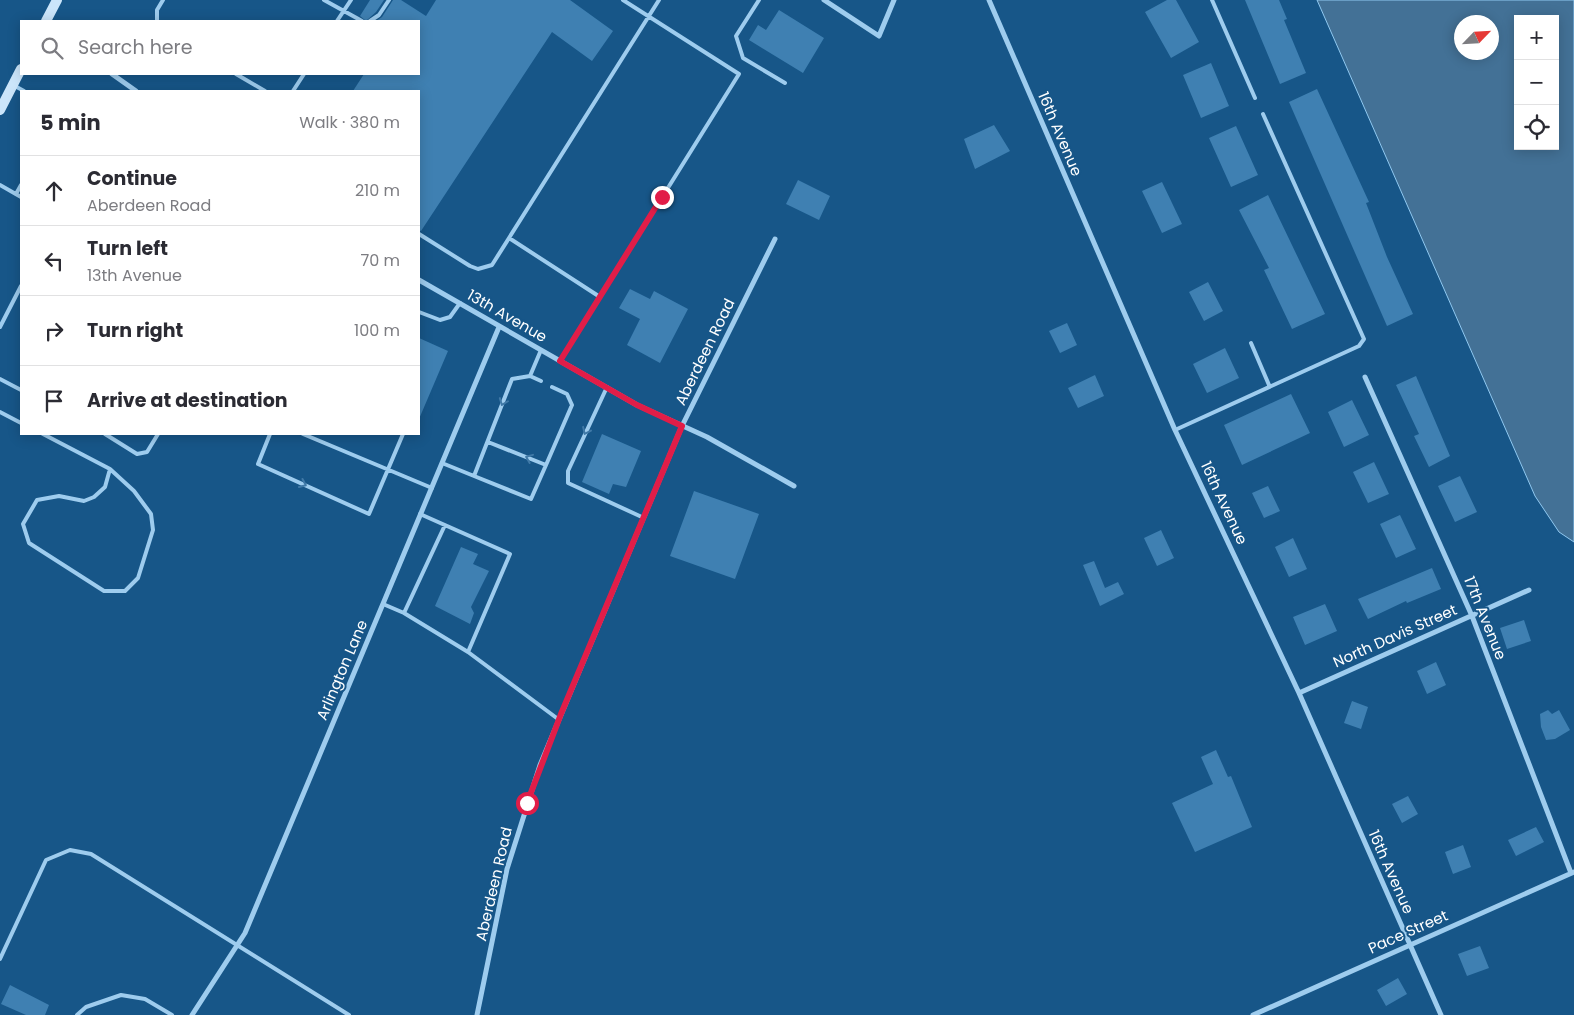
<!DOCTYPE html>
<meta charset="utf-8">
<style>
:root{--surface:#fff;--page:#f7f7f7;--text:#2b2b33;--muted:#7c7c81;--line:#e1e1e2}
body{margin:0;font-family:Poppins,sans-serif;background:var(--page);color:var(--text)}
.controls{position:absolute;right:15px;top:15px;display:grid;overflow:hidden;border-radius:0px;box-shadow:0 2px 12px #0003}
.controls button{width:45px;height:45px;display:grid;place-items:center;padding:0;border:0;border-bottom:1px solid var(--line);background:var(--surface);color:var(--text);font:25px sans-serif}
.compass{position:absolute;left:1454px;top:15px;width:45px;height:45px;border-radius:50%;background:var(--surface);box-shadow:0 2px 12px #0003;rotate:65deg}
.stop{position:absolute;width:15px;height:15px;margin:-11px;border:4px solid #e11d48;border-radius:50%;background:#fff}
.stop.end{background:#e11d48;border-color:#fff;box-shadow:0 1px 5px #0008}
.list{margin:0;padding:0;list-style:none}
h2{display:flex;justify-content:space-between;align-items:center;height:65px;margin:0;padding:0 20px;font-size:21px}
h2 small{font-size:16px;font-weight:400;color:var(--muted)}
.list li{display:grid;grid-template-columns:32px 1fr auto;gap:15px;align-items:center;box-sizing:border-box;height:70px;padding:0 20px;border-top:1px solid var(--line)}
.list b{display:block;font-size:19px;white-space:nowrap}
.list p{margin:0;font-size:16px;white-space:nowrap;color:var(--muted)}
.list em{font-size:16px;font-style:normal;color:var(--muted)}
.icon{flex:none;width:28px;height:28px;fill:none;stroke:currentColor;stroke-width:2;stroke-linecap:round;stroke-linejoin:round}
.map{position:relative;flex:none;width:1574px;height:1015px;overflow:hidden}
.search{position:absolute;background:var(--surface);box-shadow:0 2px 12px #0003;left:20px;top:20px;width:400px;height:55px;display:flex;align-items:center;gap:12px;box-sizing:border-box;padding:0 18px;border-radius:0px;color:var(--muted);font-size:19px}
.panel{position:absolute;background:var(--surface);box-shadow:0 2px 12px #0003;left:20px;top:90px;width:400px;height:345px;border-radius:0px}
.map>svg:first-child{display:block}
.water{fill:#437196;stroke:#90c9f1;fill-rule:evenodd}
.building{fill:#3f80b2}
.lines{fill:none;stroke-linecap:round;stroke-linejoin:round}
.service{stroke:#9eccee;stroke-width:4}
.minor{stroke:#9eccee;stroke-width:5}
.secondary{stroke:#cbe5fa;stroke-width:10}
.oneway{stroke:#4079a7}
.route{stroke:#e11d48;stroke-width:6}
.labels{text-anchor:middle;stroke-width:4;stroke-linejoin:round;paint-order:stroke}
.street-label{font-size:15px;fill:#fff;stroke:#175688}
</style>
<div class="map">
<svg width="1574" height="1015" viewBox="0 0 1574 1015">
<rect width="100%" height="100%" fill="#175688"/>
<path class="water" d="M1317,0h257v542l-15,-10 -24,-36zM1518,19h37v127h-37zM1462,22h30v30h-30z"/>
<path class="building" d="M370,0h14l-8,12 -10,9 -6,-5z
M393,0h8l25,16 10,-16h134l43,31 -21,30 -40,-29 -131,199 -2,-1v-139h-66l11,-17h55v-53h-43l6,-4z
M1167,0h9l23,42 -28,16 -26,-46z
M1245,0h34l8,19 -3,1 22,53 -26,11z
M779,10l45,28 -21,35 -54,-33 9,-15 8,5z
M1211,63l18,43 -28,12 -18,-43z
M1317,89l52,113 -3,1 21,54 26,57 -26,12 -98,-224z
M994,125l16,26 -35,18 -11,-30z
M1236,126l22,49 -27,12 -22,-49z
M798,180l32,16 -11,24 -33,-16z
M1162,182l20,42 -20,9 -20,-42z
M1268,195l57,119 -33,15 -28,-59 5,-2 -30,-58z
M1208,282l15,29 -19,10 -15,-29z
M630,289l20,10 4,-8 34,18 -28,54 -33,-18 13,-26 -21,-11z
M1067,323l10,22 -17,8 -11,-22z
M419,338l29,13 -29,68z
M1225,348l14,30 -32,15 -14,-29z
M1095,375l9,21 -26,12 -10,-20z
M1416,376l34,80 -21,11 -15,-31 5,-2 -23,-49z
M1291,394l19,39 -68,32 -18,-40z
M1352,400l17,35 -25,12 -16,-35z
M602,434l39,17 -15,36 -13,-3 -4,10 -27,-12z
M1374,462l15,32 -21,9 -15,-31z
M1460,476l17,36 -22,10 -17,-36z
M1268,486l12,25 -16,7 -12,-25z
M694,491l65,23 -24,65 -65,-23z
M1400,515l16,34 -20,9 -16,-34z
M1161,530l13,28 -17,8 -13,-28z
M1293,538l14,31 -18,8 -14,-30z
M461,547l17,7 -5,10 16,7 -18,36 3,6 -4,11 -35,-18z
M1094,561l11,27 13,-6 6,12 -24,12 -17,-41z
M1432,568l9,21 -34,14 -1,-2 -38,18 -10,-20z
M1325,604l12,27 -32,14 -12,-28z
M1524,620l7,21 -24,8 -7,-21z
M1436,662l10,23 -19,9 -10,-23z
M1352,701l16,6 -7,22 -17,-6z
M1548,710l4,4 7,-4 11,20 -15,9 -9,1 -5,-13 -1,-13z
M1216,750l12,27 3,-1 21,51 -57,25 -23,-49 41,-19 -12,-27z
M1408,796l10,18 -16,9 -10,-19z
M1536,827l8,15 -28,14 -8,-16z
M1463,845l8,22 -18,7 -8,-22z
M1480,946l9,22 -22,8 -9,-22z
M1398,978l9,16 -21,12 -9,-16z
M10,985l39,20 -4,10h-19l-25,-11z"/>
<g class="lines">
<path class="service" d="M324,0l38,21
M759,0l-23,36 7,22 42,25
M1212,0l43,98
M157,21v-11l6,-10
M337,21l14,-21
M370,21l9,-6 10,-15
M236,74l29,17
M13,85l11,6
M293,91l11,-17
M0,185l21,12
M16,194l5,-9
M419,234l51,32 8,3 14,-4 167,-265
M509,238l91,59
M419,312l21,8 10,-3 10,-14
M0,327l21,-41
M1251,343l18,42
M560,361l179,-287 -116,-74
M530,376l11,-26
M0,379l21,11
M541,381l-11,-5 -18,3 -38,97 57,23 15,-34
M607,387l-39,84v12l76,35
M0,412l21,11
M1175,430l184,-84 5,-7 -101,-225
M43,434l67,35 24,22 17,23 2,16 -15,48 -13,13h-21l-75,-48 -6,-19 14,-24 22,-4 25,5 10,-4 11,-10 5,-18
M105,434l32,20 10,-2 11,-18
M270,434l-12,30 111,50 34,-80
M303,434l129,54
M488,442l58,23 26,-60 -5,-11 -15,-7
M442,463l32,13
M383,604l21,9 64,39 42,-98 -90,-40
M404,613l41,-88
M468,652l90,67
M0,959l46,-99 24,-10 21,4 258,161
M77,1015l9,-8 35,-12 24,4 27,16"/>
<path class="minor" d="M824,0l55,36 15,-36
M989,0l186,430 124,263 142,322
M112,74l24,17
M419,280l218,125 70,32 87,49
M1365,377l107,239 99,257
M1299,693l230,-103
M192,1015l53,-82 254,-606
M477,1015l30,-146 33,-104 142,-339 93,-187
M1253,1015l321,-143"/>
<path class="secondary" d="M46,21l11,-21
M0,110l21,-41"/>
</g>
<defs><path id="oneway-chevron" d="M-2-3.5L2.5 0L-2 3.5" fill="none" stroke-width="1.6" stroke-linecap="round" stroke-linejoin="round" transform="scale(1.25)"/></defs>
<g class="oneway">
<use href="#oneway-chevron" transform="translate(503 402) rotate(111)"/>
<use href="#oneway-chevron" transform="translate(586 431) rotate(115)"/>
<use href="#oneway-chevron" transform="translate(529 458) rotate(-158)"/>
<use href="#oneway-chevron" transform="translate(303 484) rotate(24)"/>
</g>
<g class="lines">
<path class="route" d="M527,803l34,-89 121,-288 -45,-21 -77,-44 102,-164"/>
</g>
<g class="labels">
<g class="street-label">
<text transform="translate(1060 134) rotate(67)" y="5">16th Avenue</text>
<text transform="translate(507 316) rotate(30)" y="5">13th Avenue</text>
<text transform="translate(705 352) rotate(-64)" y="5">Aberdeen Road</text>
<text transform="translate(1224 503) rotate(65)" y="5">16th Avenue</text>
<text transform="translate(1485 618) rotate(68)" y="5">17th Avenue</text>
<text transform="translate(1395 636) rotate(-24)" y="5">North Davis Street</text>
<text transform="translate(342 670) rotate(-67)" y="5">Arlington Lane</text>
<text transform="translate(1391 872) rotate(66)" y="5">16th Avenue</text>
<text transform="translate(494 884) rotate(-77)" y="5">Aberdeen Road</text>
<text transform="translate(1408 932) rotate(-24)" y="5">Pace Street</text>
</g>
</g>
</svg>
<div class="controls">
<button>+</button>
<button>−</button>
<button><svg class="icon" aria-label="locate" viewBox="0 0 24 24"><circle cx="12" cy="12" r="6"/><path d="M12 2v4M12 18v4M2 12h4M18 12h4"/></svg></button>
</div>
<svg class="compass" viewBox="-18 -18 36 36"><path d="M0-13l5 13h-10z" fill="#e53935"/><path d="M0 13l5-13h-10z" fill="#7c7c81"/></svg>
<div class="stop" style="left:527px;top:803px"></div>
<div class="stop end" style="left:662px;top:197px"></div>
<div class="search"><svg class="icon" aria-label="search" viewBox="0 0 24 24"><circle cx="10" cy="10" r="6"/><path d="M15 15l6 6"/></svg>Search here</div>
<section class="panel">
<h2>5 min<small>Walk · 380 m</small></h2>
<ul class="list">
<li><svg class="icon" aria-label="ahead" viewBox="0 0 24 24"><path d="M12 20V5M6 11l6-6 6 6"/></svg><div><b>Continue</b><p>Aberdeen Road</p></div><em>210 m</em></li>
<li><svg class="icon" aria-label="left" viewBox="0 0 24 24"><path d="M17 20v-9H6M10 6l-5 5 5 5"/></svg><div><b>Turn left</b><p>13th Avenue</p></div><em>70 m</em></li>
<li><svg class="icon" aria-label="right" viewBox="0 0 24 24"><path d="M7 20v-9h11M14 6l5 5-5 5"/></svg><div><b>Turn right</b></div><em>100 m</em></li>
<li><svg class="icon" aria-label="arrive" viewBox="0 0 24 24"><path d="M6 21V4h12l-3 4 3 4H6"/></svg><div><b>Arrive at destination</b></div></li>
</ul>
</section>
</div>
